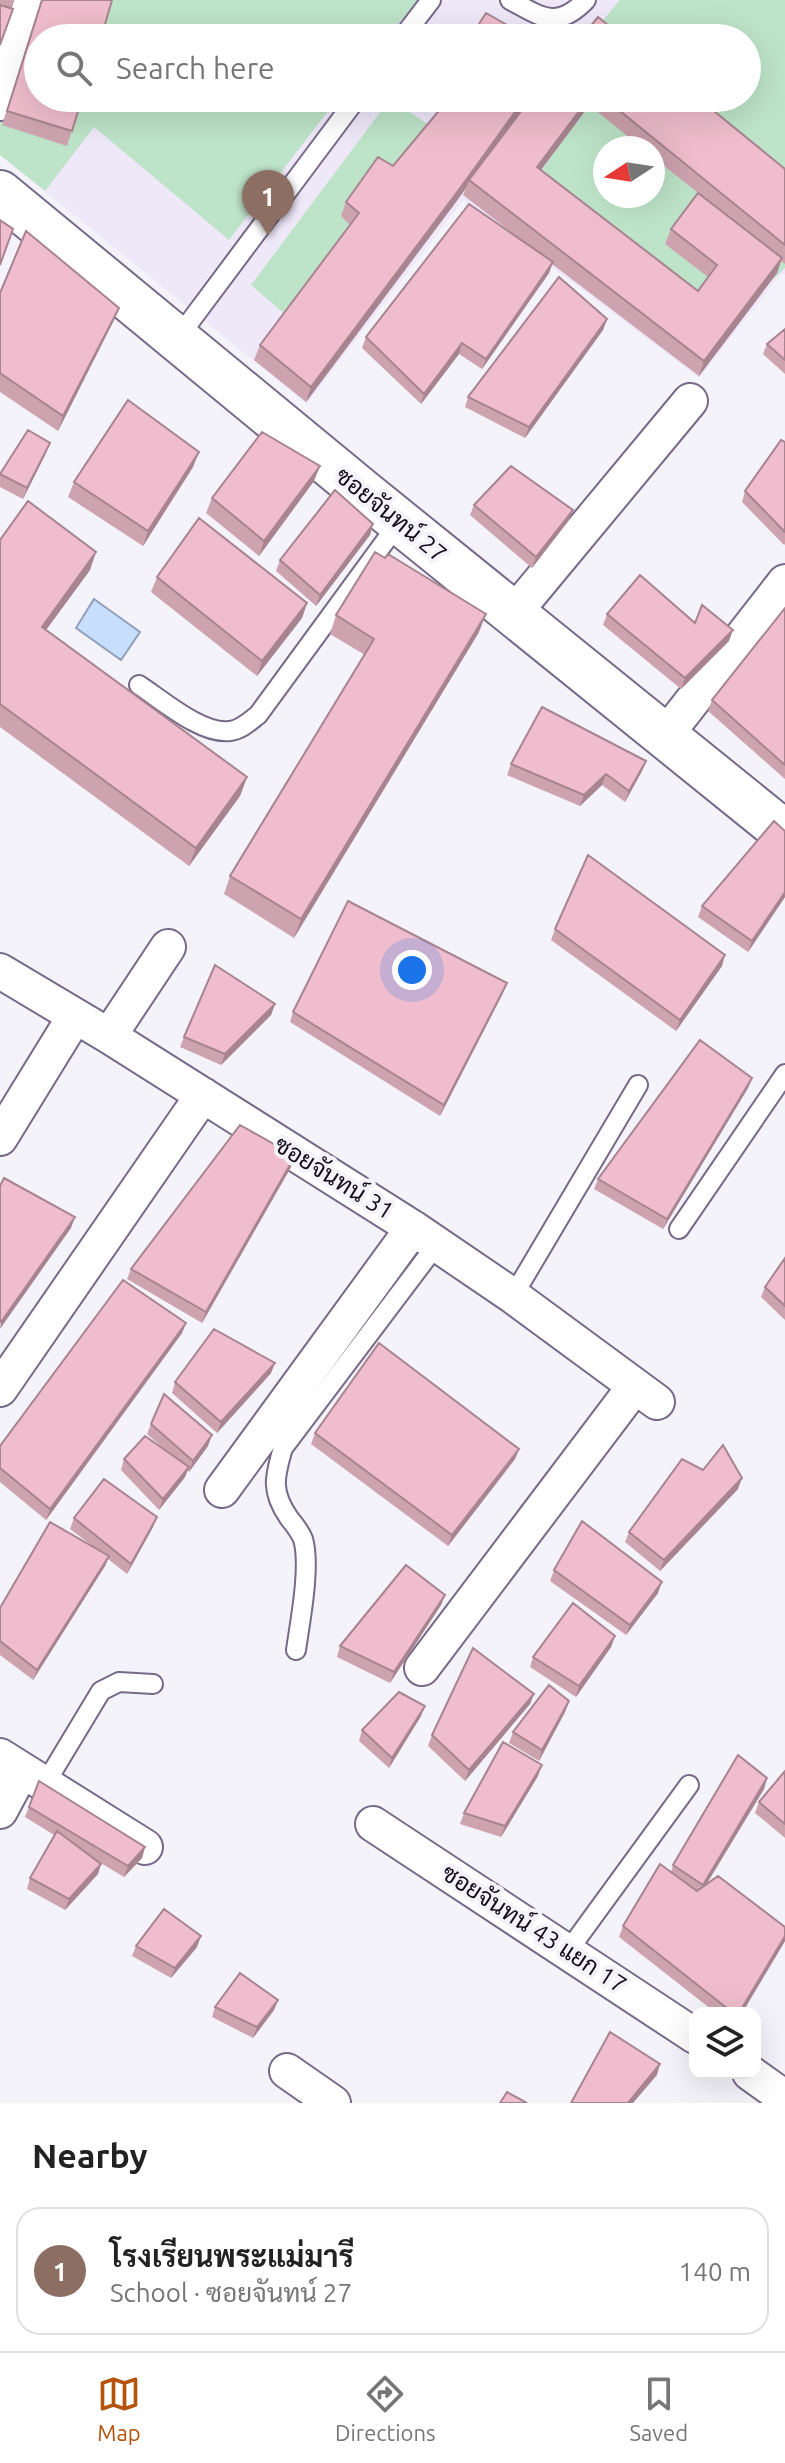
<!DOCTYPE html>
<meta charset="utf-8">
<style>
:root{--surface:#fff;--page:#f6f6f6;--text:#222;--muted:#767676;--line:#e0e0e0;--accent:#b45309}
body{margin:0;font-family:Ubuntu,Sarabun,sans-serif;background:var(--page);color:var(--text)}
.controls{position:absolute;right:24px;bottom:24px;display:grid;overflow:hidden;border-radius:16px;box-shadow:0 8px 32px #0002}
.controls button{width:72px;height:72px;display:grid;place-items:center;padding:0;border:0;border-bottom:2px solid var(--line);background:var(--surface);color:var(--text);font:40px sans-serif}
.compass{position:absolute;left:593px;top:136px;width:72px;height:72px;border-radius:50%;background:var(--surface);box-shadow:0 8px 32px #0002;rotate:258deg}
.you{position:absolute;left:412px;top:970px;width:28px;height:28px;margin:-20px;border:6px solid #fff;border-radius:50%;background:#1a73e8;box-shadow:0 0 0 12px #1a73e833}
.badge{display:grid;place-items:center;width:52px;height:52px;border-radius:50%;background:var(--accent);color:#fff;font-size:26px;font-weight:700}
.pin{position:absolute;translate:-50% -66px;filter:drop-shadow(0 2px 4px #0008)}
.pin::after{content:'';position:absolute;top:42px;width:28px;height:24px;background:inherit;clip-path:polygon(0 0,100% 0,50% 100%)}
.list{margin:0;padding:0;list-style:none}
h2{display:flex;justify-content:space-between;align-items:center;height:104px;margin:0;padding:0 32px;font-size:34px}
h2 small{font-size:26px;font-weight:400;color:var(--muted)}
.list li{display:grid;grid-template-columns:52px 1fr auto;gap:24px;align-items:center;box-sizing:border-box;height:128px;margin:0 16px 16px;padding:0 16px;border:2px solid var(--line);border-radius:24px}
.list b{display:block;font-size:30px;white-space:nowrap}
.list p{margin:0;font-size:26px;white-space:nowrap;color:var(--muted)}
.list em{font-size:26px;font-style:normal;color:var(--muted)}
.icon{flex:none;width:44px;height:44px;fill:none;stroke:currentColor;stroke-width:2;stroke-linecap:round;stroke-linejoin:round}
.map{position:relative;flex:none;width:785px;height:2103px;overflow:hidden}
.search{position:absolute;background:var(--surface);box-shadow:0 8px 32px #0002;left:24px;right:24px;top:24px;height:88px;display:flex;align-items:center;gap:20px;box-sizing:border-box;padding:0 28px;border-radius:44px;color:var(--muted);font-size:30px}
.sheet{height:248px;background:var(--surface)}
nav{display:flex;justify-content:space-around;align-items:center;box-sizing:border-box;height:112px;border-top:2px solid var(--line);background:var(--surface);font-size:22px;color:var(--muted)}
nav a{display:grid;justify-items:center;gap:4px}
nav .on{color:var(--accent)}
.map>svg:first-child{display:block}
.built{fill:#eee8f9;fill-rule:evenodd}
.green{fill:#bde3c8;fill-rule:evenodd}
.water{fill:#c7dffd;stroke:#91a0b9;stroke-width:2}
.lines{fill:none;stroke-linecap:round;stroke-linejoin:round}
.lane-casing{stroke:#766a88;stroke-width:22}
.street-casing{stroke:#766a88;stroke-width:38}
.secondary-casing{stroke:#766a88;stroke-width:48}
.lane{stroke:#fff;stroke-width:18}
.street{stroke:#fff;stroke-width:34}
.secondary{stroke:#fff;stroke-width:44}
.wall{fill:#cea3b0;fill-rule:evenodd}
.shaded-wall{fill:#a78490}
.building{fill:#efbdcd;stroke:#a78490;stroke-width:2}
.labels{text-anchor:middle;stroke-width:8;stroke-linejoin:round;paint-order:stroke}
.street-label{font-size:24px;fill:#120d19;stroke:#f5f3fa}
</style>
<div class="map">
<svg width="785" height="2103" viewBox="0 0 785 2103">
<rect width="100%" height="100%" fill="#f5f3fa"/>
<path class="built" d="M38,0h747v275l-3,-2 -83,105 -236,-178 -156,204 -307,-249v-35zM38,38h709v60h-709zM605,148h48v48h-48z"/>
<path class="green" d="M38,0h380l-32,38h-348v60h300l-109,142 -135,-113 -49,64 -45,-36v-35z
M620,0h165v196l-115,-98h77v-60h-147l-7,-6z
M591,98l194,149v21l-82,76 -178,-149zM605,148h48v48h-48z
M390,99l42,28 -145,189 -36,-31z"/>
<path class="water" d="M94,599l46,33 -19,28 -45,-32z"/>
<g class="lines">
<g class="lane-casing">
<path id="lane" d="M510,0c31,17 47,30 76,0
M402,38l29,-38
M177,339l180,-241
M139,685c23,15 63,50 91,46 11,-1 20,-10 28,-16l142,-194
M679,1229l106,-155
M513,1296l125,-211
M296,1650c4,-28 15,-84 7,-111 -3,-7 -9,-15 -14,-21 -18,-26 -15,-40 -6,-70l154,-204
M45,1784l56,-93 18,-9 34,2
M568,1951l121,-166"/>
</g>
<g class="street-casing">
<path id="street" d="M0,103l32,-103
M514,613l176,-212
M665,736l120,-154
M0,971l109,65 304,192 100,68 144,106
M109,1036l59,-89
M0,1138l75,-122
M0,1389l203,-294
M222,1490l191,-262
M422,1668l213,-282
M0,1756l145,91
M0,1811l22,-41
M373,1824l322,212
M287,2071l46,32
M750,2073l35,25"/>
</g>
<g class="secondary-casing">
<path id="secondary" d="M0,193l364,300 421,340"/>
</g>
<use href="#lane" class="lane"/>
<use href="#street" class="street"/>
<use href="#secondary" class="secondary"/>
</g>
<path class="wall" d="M0,0h14l-14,45z
M41,0h71l-45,146 -65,-21z
M434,98h264l87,71v95l-4,-3 -4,12 -78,103 -147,-112 -3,9 -67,96 -23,-15 -38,50 -59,-56 4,-11 163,-91 -66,-51 3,-7 -160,214 -52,-42 6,-15 90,-120 -9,-9 5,-14 47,-36 44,-53 -7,-6zM588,104l54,44h11v9l45,36 -27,36 -6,15 43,33 -10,14 -157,-121 44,-59z
M0,293l119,15 -6,14 -55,109 -58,-39z
M607,319l-4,11 -78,108 -60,-31 3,-10z
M785,329v45l-22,-20 4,-10z
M785,442v102l-1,1 -42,-43 3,-11z
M46,453l-23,46 -23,-12v-13z
M193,467l-50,79 -75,-49 6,-15z
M314,481l-55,75 -53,-43 6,-15z
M474,505l99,5 -4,10 -37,48 -62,-53z
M373,524l-3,11 -54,71 -40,-35 4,-11z
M0,540l90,30 -44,60 201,147 -7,19 -51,70 -189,-139z
M385,558l94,74 -185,306 -70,-44 6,-18 135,-221 -35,-21 6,-19z
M157,577l150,26 -5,15 -45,58 -106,-84z
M785,608v171l-77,-68 4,-11z
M607,614l88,9 34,18 -48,48 -78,-64z
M646,761l-4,10 -17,31 -23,-17 -22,21 -73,-31 4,-11z
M785,831v66l-37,55 -50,-35 4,-11z
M555,929l167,37 -46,65 -125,-91z
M503,993l-63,123 -150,-94 3,-10z
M275,1004l-4,11 -50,50 -41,-18 4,-10z
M752,1078l-4,10 -85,141 -69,-40 4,-10z
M291,1167l-89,156 -75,-44 4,-10z
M785,1258v62l-24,-23 4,-10z
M186,1323l-4,10 -136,187 -46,-38v-36z
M271,1373l-54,60 -45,-40 3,-11z
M151,1424l57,22 -19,26 -2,-2 -2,7 -26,33 -38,-40 3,-11 40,-10 -17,-15z
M315,1433l204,16 -4,10 -67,87 -137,-102z
M738,1489l-78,82 -35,-29 4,-10z
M74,1518l79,9 -26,47 -19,-15 -3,7 -72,114 -33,-25v-47l91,-63 -21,-16z
M554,1570l104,23 -32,42 -76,-54z
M445,1595l-4,10 -51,78 -53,-26 3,-11z
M615,1636l-4,11 -35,50 -46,-30 3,-10z
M534,1694l-4,10 -65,77 -37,-35 4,-11z
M569,1701l-4,11 -26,49 -30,-18 4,-11z
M421,1716l-32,52 -30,-27 3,-11z
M785,1771v67l-30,-25 4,-11z
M538,1776l-37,61 -41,-13 4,-11z
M767,1778l-3,11 -58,95 79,43v14l-43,72h-26l-97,-76 4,-11 48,-54 2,-7z
M39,1781l106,66 -3,11 -18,19 -25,-15 -1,12 -33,36 -38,-21 3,-11 24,-43 -29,-18z
M136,1946l61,1 -26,31 -39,-22z
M278,2000l-4,10 -21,28 -41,-21 3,-10z"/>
<path class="shaded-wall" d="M525,98h5l-61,82 -3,8 -10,14 -150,200 5,-15z
M589,98l-4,13 -53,71 5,-15z
M782,258l-5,15 -78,103 5,-15z
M553,262l-4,11 -67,96 4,-10z
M119,308l-6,14 -55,109 5,-15z
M607,319l-4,11 -78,108 4,-11z
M462,343l-3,11 -38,50 3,-10z
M50,443l-4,10 -23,46 4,-11z
M199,452l-6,15 -50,79 5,-15z
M320,466l-6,15 -55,75 5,-15z
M573,510l-4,10 -37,48 4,-11z
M373,524l-3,11 -54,71 4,-11z
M96,552l-6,18 -55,75 7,-18z
M307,603l-5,15 -45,58 5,-15z
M486,614l-7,18 -185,306 7,-19z
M733,630l-4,11 -48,48 4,-11z
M646,761l-4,10 -17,31 4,-11z
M606,774l-4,11 -22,21 4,-11z
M247,777l-7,19 -51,70 7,-18z
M785,892v5l-37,55 4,-11z
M725,955l-3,11 -46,65 4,-11z
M507,983l-4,10 -63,123 4,-11z
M275,1004l-4,11 -50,50 4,-11z
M752,1078l-4,10 -85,141 4,-10z
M295,1156l-4,11 -89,156 4,-11z
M75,1217l-4,11 -71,101 1,-7z
M186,1323l-4,10 -136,187 4,-11z
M275,1363l-4,10 -54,60 4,-11z
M212,1435l-4,11 -19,26 4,-11z
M519,1449l-4,10 -67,87 4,-11z
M189,1467l-4,10 -26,33 4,-11z
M742,1478l-4,11 -78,82 4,-11z
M157,1517l-4,10 -26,47 4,-10z
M109,1556l-4,10 -72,114 4,-10z
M662,1582l-4,11 -32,42 4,-10z
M445,1595l-4,10 -51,78 4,-11z
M615,1636l-4,11 -35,50 3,-11z
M534,1694l-4,10 -65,77 4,-11z
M569,1701l-4,11 -26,49 3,-11z
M425,1706l-4,10 -32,52 3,-10z
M542,1765l-4,11 -37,61 4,-11z
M767,1778l-3,11 -64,106 3,-10z
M145,1847l-3,11 -18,19 4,-11z
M101,1864l-3,10 -33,36 4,-11z
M201,1936l-4,11 -26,31 4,-10z
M785,1936v5l-43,72h-3z
M278,2000l-4,10 -21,28 4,-11z
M660,2064l-3,11 -24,28h-5z"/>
<path class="building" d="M42,0h70l-11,38h-63v60h44l-10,33 -65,-20z
M0,5l13,4 -13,36z
M486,13l44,25h-60z
M598,17l26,21h-43z
M442,98h83l-64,89 -150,200 -51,-42 99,-132 -13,-11 32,-45 15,9 54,-65z
M531,98h58l-52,69 161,124 19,-26 -46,-36 27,-36 84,65 -78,103 -235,-181z
M604,98h94l87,71v76z
M469,204l84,58 -67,97 -24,-16 -38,51 -58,-57z
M0,220l13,9 -13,36z
M26,231l93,77 -56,108 -63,-43v-80z
M559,277l48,42 -78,108 -61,-30z
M785,329v31l-18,-16z
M128,400l71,52 -51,79 -74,-49z
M28,430l22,13 -23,45 -27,-14z
M262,432l58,34 -56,75 -52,-43z
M781,440l4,2v90l-40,-41z
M511,466l62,44 -37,47 -62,-52z
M335,490l38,34 -53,71 -40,-35z
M28,501l68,51 -54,75 205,150 -51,71 -196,-144v-164z
M199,518l108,85 -45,58 -105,-84z
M375,552l10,6 3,-4 98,60 -185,305 -71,-43 144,-237 -38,-24z
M640,575l55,48 7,-18 31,25 -48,48 -78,-64z
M785,608v157l-73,-65z
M542,707l104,54 -17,30 -23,-17 -22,21 -73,-31z
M774,821l11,10v61l-33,49 -50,-35z
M588,855l137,100 -45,65 -125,-91z
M348,901l159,82 -63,122 -151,-93z
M215,965l60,39 -50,50 -41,-17z
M700,1040l52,38 -85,141 -69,-40z
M240,1125l55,31 -89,156 -75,-43z
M4,1178l71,39 -74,105 -1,-1v-135z
M785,1258v48l-20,-19z
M123,1280l63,43 -136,186 -50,-41v-22z
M214,1329l61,34 -54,59 -46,-40z
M379,1343l140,106 -67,86 -137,-102z
M164,1394l48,41 -19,26 -42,-37z
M145,1436l44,31 -26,32 -39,-40z
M723,1445l19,33 -78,82 -35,-28 53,-73 21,11z
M104,1479l53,38 -26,47 -57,-46z
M582,1521l80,61 -32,43 -76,-55z
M50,1522l59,34 -72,114 -37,-29v-33z
M406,1565l39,30 -51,77 -54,-26z
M573,1603l42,33 -36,50 -46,-29z
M473,1648l61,46 -65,76 -37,-35z
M549,1685l20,16 -27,49 -29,-18z
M399,1692l26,14 -33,52 -30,-28z
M503,1742l39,23 -37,61 -41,-13z
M738,1755l29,23 -64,107 -30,-20z
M785,1771v53l-26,-22z
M39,1781l106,66 -17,19 -99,-59z
M57,1831l44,33 -32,35 -39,-21z
M660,1864l37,27 21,-15 67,51v9l-46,77h-6l-110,-87z
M164,1909l37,27 -26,32 -39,-22z
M240,1973l38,27 -21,27 -42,-20z
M610,2032l50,32 -32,39h-57z
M507,2092l20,11h-27z"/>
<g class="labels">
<g class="street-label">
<text transform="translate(391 515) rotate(39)" y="8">ซอยจันทน์ 27</text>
<text transform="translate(334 1178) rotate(32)" y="8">ซอยจันทน์ 31</text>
<text transform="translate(534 1929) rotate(33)" y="8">ซอยจันทน์ 43 แยก 17</text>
</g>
</g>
</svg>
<div class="controls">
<button><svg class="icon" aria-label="layers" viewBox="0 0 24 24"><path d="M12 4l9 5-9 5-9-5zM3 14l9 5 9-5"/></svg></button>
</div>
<svg class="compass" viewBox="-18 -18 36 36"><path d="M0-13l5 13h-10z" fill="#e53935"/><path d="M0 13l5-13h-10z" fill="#767676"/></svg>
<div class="you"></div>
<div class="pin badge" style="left:268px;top:236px;background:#8d6e63">1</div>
<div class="search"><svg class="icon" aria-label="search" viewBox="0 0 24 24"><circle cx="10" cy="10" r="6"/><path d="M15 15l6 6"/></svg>Search here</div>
</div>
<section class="sheet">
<h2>Nearby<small></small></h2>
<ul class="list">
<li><span class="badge" style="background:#8d6e63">1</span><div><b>โรงเรียนพระแม่มารี</b><p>School · ซอยจันทน์ 27</p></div><em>140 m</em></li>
</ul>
</section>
<nav>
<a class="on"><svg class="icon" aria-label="map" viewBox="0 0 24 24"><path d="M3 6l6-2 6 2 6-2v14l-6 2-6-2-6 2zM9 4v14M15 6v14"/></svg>Map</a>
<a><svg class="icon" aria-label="directions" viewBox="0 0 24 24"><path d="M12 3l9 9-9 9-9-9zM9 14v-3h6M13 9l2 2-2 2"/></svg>Directions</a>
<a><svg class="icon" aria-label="saved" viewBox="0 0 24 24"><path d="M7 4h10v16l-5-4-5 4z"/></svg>Saved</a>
</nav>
